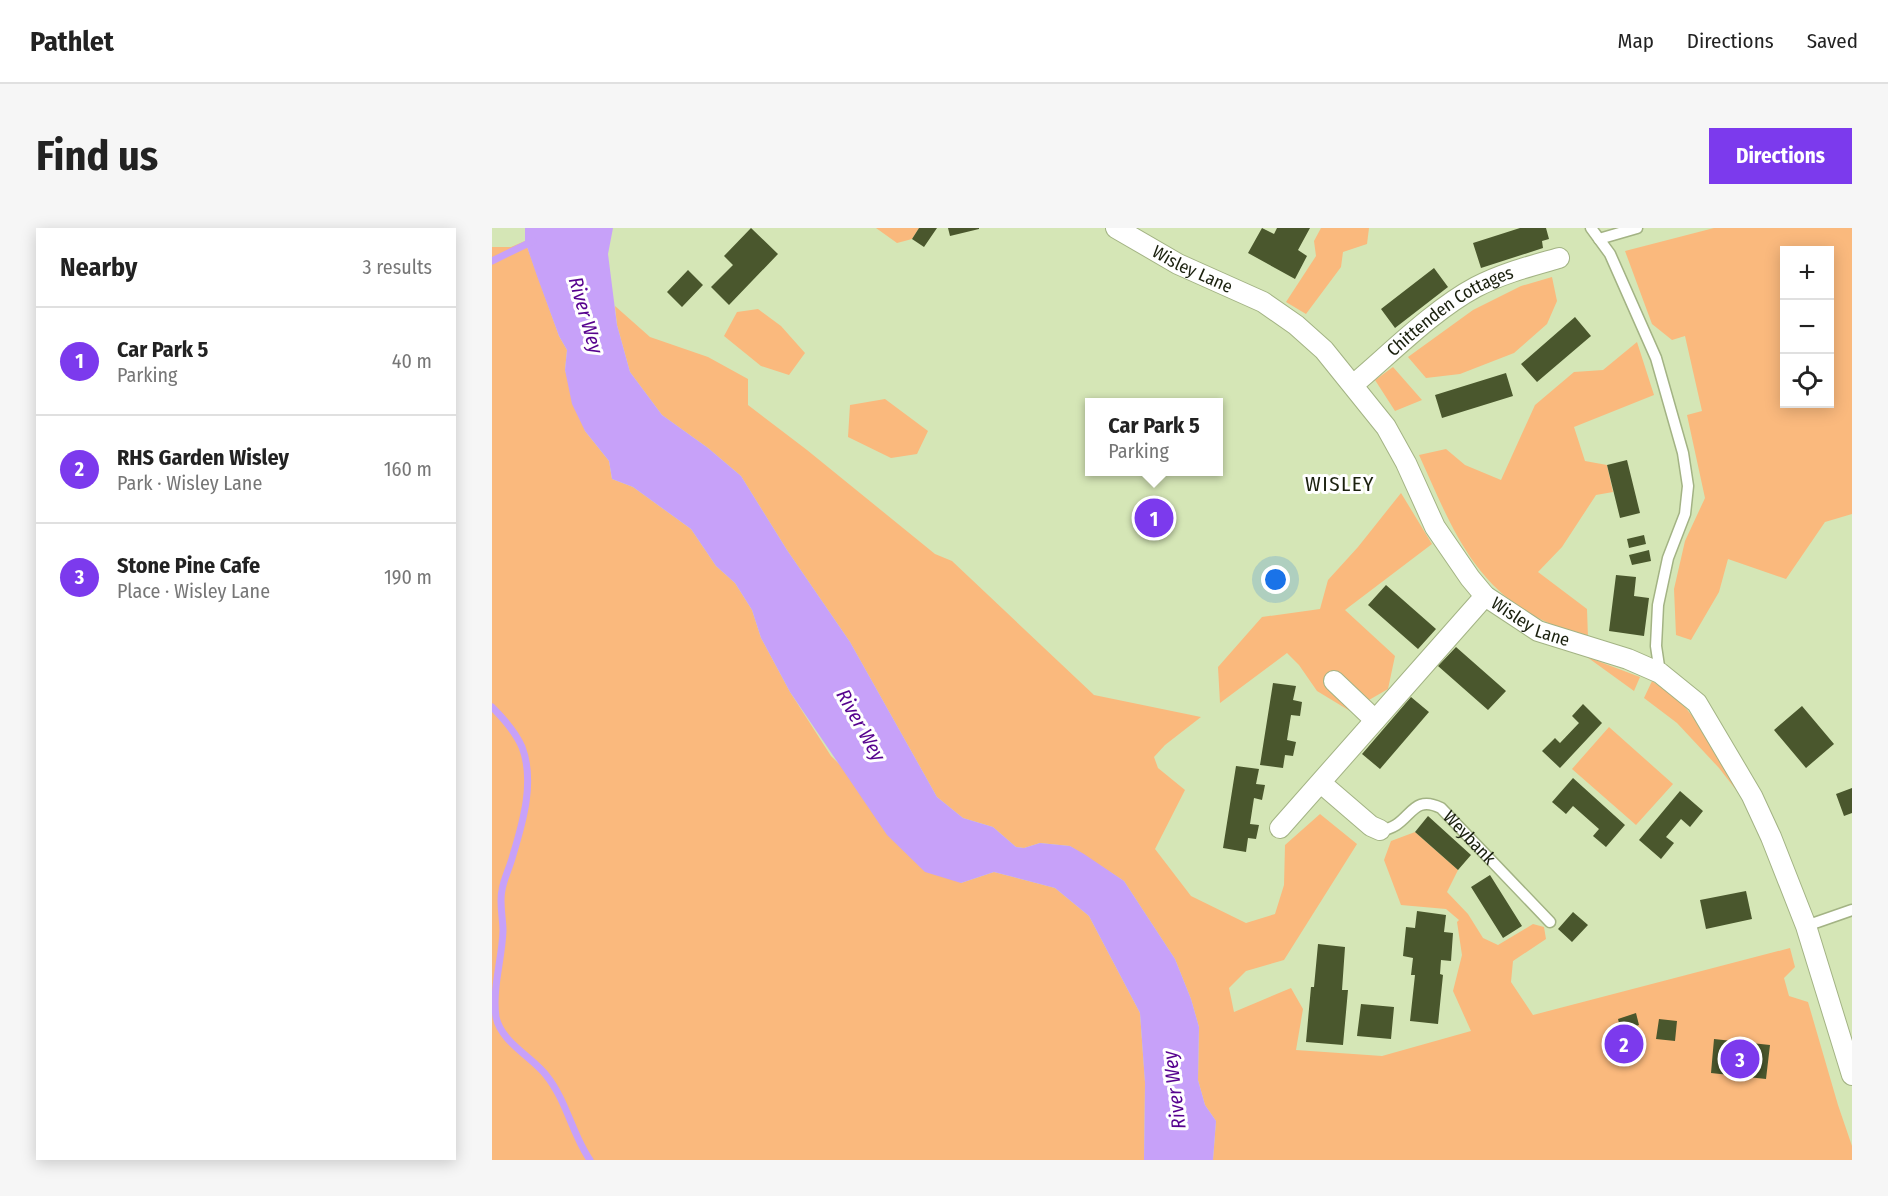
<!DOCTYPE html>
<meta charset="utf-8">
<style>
:root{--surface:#fff;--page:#f6f6f6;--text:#222;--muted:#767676;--line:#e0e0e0;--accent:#7c3aed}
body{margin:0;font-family:"Fira Sans Condensed",sans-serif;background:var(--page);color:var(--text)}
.controls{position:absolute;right:18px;top:18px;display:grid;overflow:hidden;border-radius:0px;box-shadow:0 3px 15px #0003}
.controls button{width:54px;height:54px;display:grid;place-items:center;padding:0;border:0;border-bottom:2px solid var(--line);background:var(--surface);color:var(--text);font:30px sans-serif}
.you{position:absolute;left:784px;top:352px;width:21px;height:21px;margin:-15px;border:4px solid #fff;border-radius:50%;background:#1a73e8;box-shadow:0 0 0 9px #1a73e833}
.badge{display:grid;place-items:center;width:39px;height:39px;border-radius:50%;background:var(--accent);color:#fff;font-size:20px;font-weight:700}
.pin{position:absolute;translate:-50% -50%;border:3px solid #fff;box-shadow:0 2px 6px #0006}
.popup{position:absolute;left:593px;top:170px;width:138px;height:78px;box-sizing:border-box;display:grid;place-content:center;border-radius:0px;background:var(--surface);filter:drop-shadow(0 2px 4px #0005);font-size:20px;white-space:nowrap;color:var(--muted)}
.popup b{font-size:22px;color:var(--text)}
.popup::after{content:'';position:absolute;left:50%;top:100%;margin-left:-12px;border:12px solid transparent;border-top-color:var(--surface)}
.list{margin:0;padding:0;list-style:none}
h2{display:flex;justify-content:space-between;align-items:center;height:78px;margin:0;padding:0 24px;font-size:26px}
h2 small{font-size:20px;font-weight:400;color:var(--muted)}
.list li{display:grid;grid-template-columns:39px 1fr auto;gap:18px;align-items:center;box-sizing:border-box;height:108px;padding:0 24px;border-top:2px solid var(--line)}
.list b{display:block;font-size:22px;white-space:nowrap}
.list p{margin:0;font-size:20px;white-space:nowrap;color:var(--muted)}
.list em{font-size:20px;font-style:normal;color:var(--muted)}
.icon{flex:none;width:33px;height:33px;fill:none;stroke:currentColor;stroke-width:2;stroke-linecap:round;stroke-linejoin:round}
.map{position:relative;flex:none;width:1360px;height:932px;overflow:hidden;border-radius:0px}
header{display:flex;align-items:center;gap:36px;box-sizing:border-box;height:84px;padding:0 30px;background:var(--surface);border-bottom:2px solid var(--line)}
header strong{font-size:28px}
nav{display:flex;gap:33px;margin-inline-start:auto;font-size:21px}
.intro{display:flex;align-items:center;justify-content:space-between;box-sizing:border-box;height:144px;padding:0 36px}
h1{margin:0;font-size:42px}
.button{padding:15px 27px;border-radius:0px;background:var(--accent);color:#fff;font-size:21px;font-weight:700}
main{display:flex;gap:36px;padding:0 36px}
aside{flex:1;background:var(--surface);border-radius:0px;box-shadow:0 3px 15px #0003}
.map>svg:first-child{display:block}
.green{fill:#fab97d;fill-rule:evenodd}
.water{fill:#c7a1f9}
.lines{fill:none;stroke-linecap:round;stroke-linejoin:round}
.stream{stroke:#c7a1f9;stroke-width:7}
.building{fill:#4a572d}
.service-casing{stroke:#a3b384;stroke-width:13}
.minor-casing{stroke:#a3b384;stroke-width:22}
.service{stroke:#fff;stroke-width:10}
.minor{stroke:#fff;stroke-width:20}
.labels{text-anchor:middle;stroke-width:6;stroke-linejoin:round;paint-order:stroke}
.street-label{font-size:18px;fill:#1a200e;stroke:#fff}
.water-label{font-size:20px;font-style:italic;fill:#56028e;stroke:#fff}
.quarter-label{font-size:21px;letter-spacing:1.5px;fill:#1a200e;stroke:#fff}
</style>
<header>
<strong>Pathlet</strong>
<nav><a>Map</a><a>Directions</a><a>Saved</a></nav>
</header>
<div class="intro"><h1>Find us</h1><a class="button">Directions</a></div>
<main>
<aside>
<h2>Nearby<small>3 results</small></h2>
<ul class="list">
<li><span class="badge">1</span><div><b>Car Park 5</b><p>Parking</p></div><em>40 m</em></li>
<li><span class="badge">2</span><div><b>RHS Garden Wisley</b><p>Park · Wisley Lane</p></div><em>160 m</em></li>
<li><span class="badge">3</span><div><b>Stone Pine Cafe</b><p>Place · Wisley Lane</p></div><em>190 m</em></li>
</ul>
</aside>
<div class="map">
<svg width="1360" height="932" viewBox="0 0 1360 932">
<rect width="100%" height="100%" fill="#d5e6b6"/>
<path class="green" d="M384,0h43l-7,11 -15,4z
M829,0h48l-2,16 -24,8 -2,15 -35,47 -20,-12 30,-46 -2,-15z
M1222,0h138v286l-27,8 -39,57 -58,-20 -9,33 -28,48 -15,-5 -2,-46 11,-48 20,-43 -18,-83 15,-4 -17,-75 -13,4 -20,-16 -27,-73zM1292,22h46v154h-46z
M33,13l34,95 8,14 -2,20 20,61 24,30 3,18 21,8 58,42 25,37 19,17 17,27 9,28 29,54 41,64 130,127 33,-11 61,16 34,28 51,97 5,69 -1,78h-652v-913h19z
M1060,49l5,24 -10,23 -33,29 -54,21 -34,4 -18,-21 65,-47 48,-24z
M123,78l35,31 58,20 40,22v26l59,45 128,104 17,7 142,134 107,22 -36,28 -11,12 4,11 27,22 -30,59 36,47 55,27 29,-9 9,-29 1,-40 35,-31 37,30 -73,116 -38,11 -17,17 5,24 57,-24 12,21 -7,41 86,6 89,-25 -18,-40 9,-36 -5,-33 2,-2 -13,-11 -45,-4 -17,-45 7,-19 24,-9 43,38 -11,22 21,22 15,24 15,7 35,-21 11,3 2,12 -33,22 -2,21 22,33 257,-67 5,19 -11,11 5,18 19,6 30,103 14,41v14h-639l3,-39 -11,-16 -7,-25 1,-53 -8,-28 -16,-40 -51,-78 -54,-35 -30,-3 -16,5 -8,-1 -23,-20 -30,-9 -26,-21 -87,-155 -63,-92 -46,-74 -33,-28 -46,-33 -32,-43 -13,-47z
M266,81l23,17 24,27 -16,22 -28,-9 -37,-30 13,-24z
M1145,114l17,53 -80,32 11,34 22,4 6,27 -17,3 -34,52 -24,25 49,37 1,29c-19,-7 -41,-14 -59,-25 -61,-36 -82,-97 -110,-158l27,-6 19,16 36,15 34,-75 39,-33 29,-2z
M901,139l29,33 -27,11 -20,-31z
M393,171l43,32 -11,23 -26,4 -43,-21 2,-32z
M909,265l31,51 -87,66 50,46 -7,33 -38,22 -33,-20 -18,-26 -12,-12 -67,50 -2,-36 44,-50 58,-8 8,-29 30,-33z
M1095,429l53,20 -6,14z
M1160,453l28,20 23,28 44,75 -28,-36 -42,-45 -33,-25z
M1117,499l64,57 -37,41 -64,-56z"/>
<path class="water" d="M33,0h88l-5,26 9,71 13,47 32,43 46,33 33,28 46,74 63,92 87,155 26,21 30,9 23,20 8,1 16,-5 30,3 14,8 40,27 51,78 16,40 8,28 -1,53 7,25 11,16 -3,39h-69l1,-77 -5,-70 -51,-97 -34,-28 -61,-16 -33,11 -36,-11 -38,-37 -97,-143 -29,-54 -9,-28 -17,-27 -19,-17 -25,-37 -58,-42 -21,-8 -3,-18 -24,-30 -13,-27 -7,-34 2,-20 -8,-14 -22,-60 -12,-35z"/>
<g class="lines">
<path class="stream" d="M0,33l41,-20
M0,479c11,11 24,26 30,40 13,34 1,75 -9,108 -3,12 -9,23 -11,35 -3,12 1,28 1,41 -1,28 -11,58 -7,86 5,25 36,40 50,58 21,26 26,59 44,85"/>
</g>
<path class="building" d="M259,0l27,26 -49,51 -18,-18 22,-22 -9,-9z
M427,0h18l-13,19 -12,-8z
M456,0h31v1l-29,7z
M770,0l12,6 3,-6h33l-12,22 9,6 -12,23 -47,-26z
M1028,0h26l3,11 -7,2 1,7 -62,20 -8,-25z
M942,40l14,19 -53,41 -14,-19z
M196,42l15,15 -21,22 -15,-15z
M1083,89l16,19 -54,46 -16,-18z
M1014,145l7,23 -71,22 -7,-23z
M1135,232l13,53 -20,5 -13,-53z
M1152,307l2,9 -17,4 -2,-9z
M1157,322l2,11 -19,4 -3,-10z
M1124,347l20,2 -2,19 15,2 -5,38 -35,-5z
M894,357l50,44 -18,20 -50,-44z
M964,419l50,44 -18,19 -50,-44z
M781,455l23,3 -3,14 9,2 -2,14 -9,-1 -4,25 9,2 -3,14 -8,-1 -2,13 -23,-3z
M919,469l18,15 -49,57 -18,-15z
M1091,476l19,19 -42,45 -18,-17 13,-13 5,5 19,-20 -7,-7z
M1310,478l32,38 -28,24 -32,-38z
M744,538l23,3 -3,15 9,1 -3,15 -8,-2 -4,26 9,1 -3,14 -8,-1 -2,14 -23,-4z
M1081,550l52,47 -19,22 -13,-11 6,-7 -26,-23 -7,8 -14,-12z
M1360,560v25l-8,3 -8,-22z
M1188,563l23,20 -13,16 -9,-8 -15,18 8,6 -13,16 -22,-19z
M936,588l43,39 -13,15 -43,-38z
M998,647l32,51 -19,12 -32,-51z
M1254,663l6,28 -46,10 -6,-29z
M925,683l29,4 -2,17 9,1 -2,28 -10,-1 -1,14 3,1 -5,49 -28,-3 5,-46h-4l2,-17 -10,-2 3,-29 9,1z
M1081,684l15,13 -16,17 -14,-13z
M826,716l27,3 -3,43h6l-5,55 -37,-3 5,-55h3z
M869,776l33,3 -3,32 -34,-3z
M1144,785l3,12 -18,6 -3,-12z
M1167,791l18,2 -2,20 -19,-2z
M1222,811l56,6 -4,34 -55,-6z"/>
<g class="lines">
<g class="service-casing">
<g id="service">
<path d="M1099,0l19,26 46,104 27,95 5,33 -3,28 -17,44 -10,47 -2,41 4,27"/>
<path d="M1107,11l38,-11"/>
<path id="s1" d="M888,602c31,-2 29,-38 61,-22l109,114"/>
<path d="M1314,698l46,-16"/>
</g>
</g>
<g class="minor-casing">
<g id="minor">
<path id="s2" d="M624,0l62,36 85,38 33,23 28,25 62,77 20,36 29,64 35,51 15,18 53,35 90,28 32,14 37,30 55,93 19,41 35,89 46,149"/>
<path id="s3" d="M861,157c38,-32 80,-75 123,-98 27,-14 55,-21 83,-29"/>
<path d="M842,453l41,39"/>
<path d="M829,555l50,43 9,4"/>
<path d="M788,600l205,-232"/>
</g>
</g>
<use href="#service" class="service"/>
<use href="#minor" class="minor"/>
</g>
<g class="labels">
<g class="street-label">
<text dy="6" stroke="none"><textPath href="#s2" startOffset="87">Wisley Lane</textPath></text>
<text dy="6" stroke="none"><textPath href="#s3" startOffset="123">Chittenden Cottages</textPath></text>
<text dy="6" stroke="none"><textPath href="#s2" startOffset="591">Wisley Lane</textPath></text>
<text dy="6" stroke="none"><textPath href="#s1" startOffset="111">Weybank</textPath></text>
</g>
<g class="water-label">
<text transform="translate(94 87) rotate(74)" y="7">River Wey</text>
<text transform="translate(369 497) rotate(61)" y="7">River Wey</text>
<text transform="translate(682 862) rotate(-97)" y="7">River Wey</text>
</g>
<g class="quarter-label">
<text x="848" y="263">WISLEY</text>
</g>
</g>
</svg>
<div class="controls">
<button>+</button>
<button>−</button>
<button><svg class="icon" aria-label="locate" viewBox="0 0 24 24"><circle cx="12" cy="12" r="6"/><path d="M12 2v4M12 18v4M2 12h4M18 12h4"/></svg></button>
</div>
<div class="you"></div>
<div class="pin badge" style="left:662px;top:290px">1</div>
<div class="popup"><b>Car Park 5</b>Parking</div>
<div class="pin badge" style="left:1132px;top:816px">2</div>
<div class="pin badge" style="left:1248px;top:831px">3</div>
</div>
</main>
